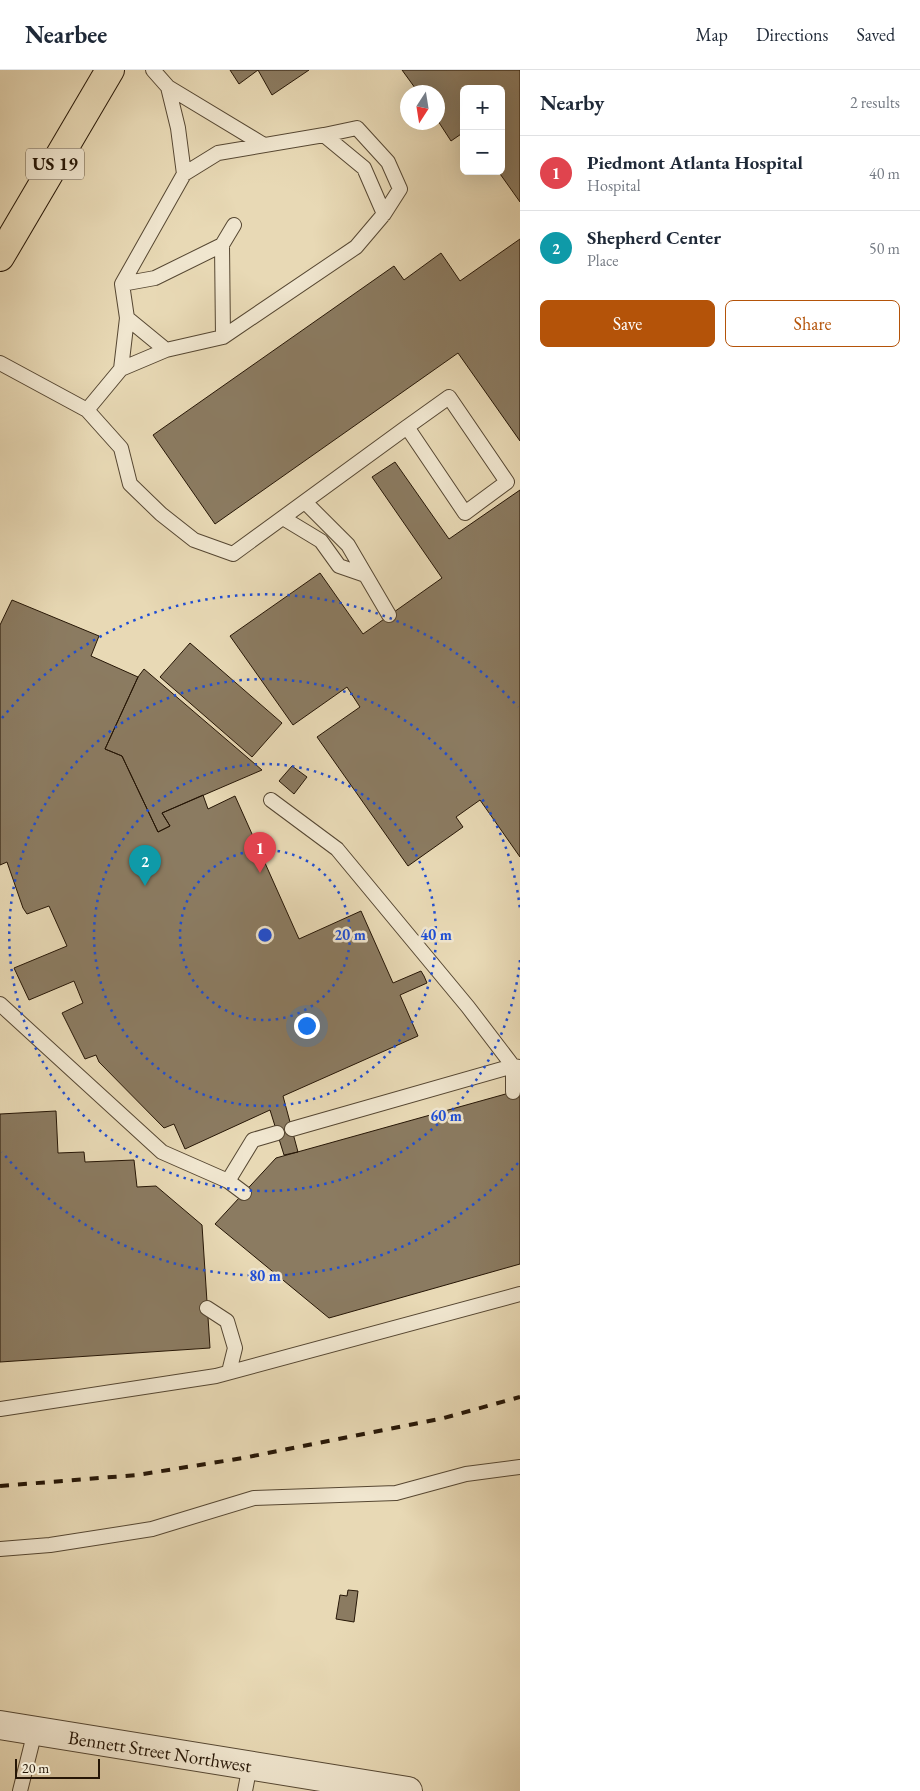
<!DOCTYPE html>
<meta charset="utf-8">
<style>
:root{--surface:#fff;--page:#f2f2f3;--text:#1f2937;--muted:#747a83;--line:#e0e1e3;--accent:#b45309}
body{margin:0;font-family:"EB Garamond",serif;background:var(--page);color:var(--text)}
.controls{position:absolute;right:15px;top:15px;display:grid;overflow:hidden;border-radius:8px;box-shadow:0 5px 20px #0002}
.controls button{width:45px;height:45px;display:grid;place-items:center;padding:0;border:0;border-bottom:1px solid var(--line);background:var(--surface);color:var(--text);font:25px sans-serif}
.compass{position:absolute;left:400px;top:15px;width:45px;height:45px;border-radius:50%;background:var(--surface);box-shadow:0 5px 20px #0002;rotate:192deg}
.scale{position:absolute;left:15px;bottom:12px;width:85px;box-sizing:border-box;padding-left:5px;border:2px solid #261606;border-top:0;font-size:14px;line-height:18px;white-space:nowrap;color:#261606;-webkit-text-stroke:4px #f0e6cf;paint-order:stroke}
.you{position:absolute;left:306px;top:955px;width:18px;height:18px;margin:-12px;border:4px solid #fff;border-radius:50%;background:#1a73e8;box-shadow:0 0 0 8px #1a73e833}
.badge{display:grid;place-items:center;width:32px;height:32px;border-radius:50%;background:var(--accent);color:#fff;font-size:16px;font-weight:700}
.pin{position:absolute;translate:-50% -41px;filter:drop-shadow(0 1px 2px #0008)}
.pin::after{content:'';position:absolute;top:26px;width:18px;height:15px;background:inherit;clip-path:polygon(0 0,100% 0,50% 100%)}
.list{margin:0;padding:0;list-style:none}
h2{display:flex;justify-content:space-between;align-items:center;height:65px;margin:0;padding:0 20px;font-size:21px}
h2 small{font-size:16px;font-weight:400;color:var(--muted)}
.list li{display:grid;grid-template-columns:32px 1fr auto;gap:15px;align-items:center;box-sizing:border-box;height:75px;padding:0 20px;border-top:1px solid var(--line)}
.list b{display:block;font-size:19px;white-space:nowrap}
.list p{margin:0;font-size:16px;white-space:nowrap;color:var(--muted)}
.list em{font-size:16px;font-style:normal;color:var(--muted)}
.actions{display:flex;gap:10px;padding:15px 20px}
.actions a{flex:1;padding:11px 0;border:1px solid var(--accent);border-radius:8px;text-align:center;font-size:18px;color:var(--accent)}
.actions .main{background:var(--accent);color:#fff}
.map{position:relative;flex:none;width:520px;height:1721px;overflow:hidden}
header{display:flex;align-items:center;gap:30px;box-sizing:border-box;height:70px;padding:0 25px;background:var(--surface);border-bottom:1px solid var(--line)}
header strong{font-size:24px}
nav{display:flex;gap:28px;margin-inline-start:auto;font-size:18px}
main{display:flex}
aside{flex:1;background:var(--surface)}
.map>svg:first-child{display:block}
.building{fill:#8b7b61;stroke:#261606}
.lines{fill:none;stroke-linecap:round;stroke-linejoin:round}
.service-casing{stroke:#564732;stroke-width:16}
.minor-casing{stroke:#564732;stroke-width:30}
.trunk-casing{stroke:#261606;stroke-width:30}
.service{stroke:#f0e6cf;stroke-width:14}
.minor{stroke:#f0e6cf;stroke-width:28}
.trunk{stroke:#e8d9b5;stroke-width:28}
.rail{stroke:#261606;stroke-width:4;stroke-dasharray:9 9;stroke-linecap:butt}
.ring{fill:none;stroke:#1d4ed8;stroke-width:2.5;stroke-dasharray:2.5 5}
.labels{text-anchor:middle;stroke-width:5;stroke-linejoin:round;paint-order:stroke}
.shield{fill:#f0e6cf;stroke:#635442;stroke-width:1}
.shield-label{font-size:18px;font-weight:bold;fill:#261606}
.street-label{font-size:19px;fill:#261606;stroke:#f0e6cf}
.centre{fill:#1d4ed8;stroke:#f0e6cf;stroke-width:2.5}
.ring-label{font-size:15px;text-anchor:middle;font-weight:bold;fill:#1d4ed8;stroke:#f0e6cf;stroke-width:5;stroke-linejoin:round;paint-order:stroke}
</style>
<header>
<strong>Nearbee</strong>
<nav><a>Map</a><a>Directions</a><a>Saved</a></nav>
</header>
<main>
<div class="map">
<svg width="520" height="1721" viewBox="0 0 520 1721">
<rect width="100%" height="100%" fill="#e8d9b5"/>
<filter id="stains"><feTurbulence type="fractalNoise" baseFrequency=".004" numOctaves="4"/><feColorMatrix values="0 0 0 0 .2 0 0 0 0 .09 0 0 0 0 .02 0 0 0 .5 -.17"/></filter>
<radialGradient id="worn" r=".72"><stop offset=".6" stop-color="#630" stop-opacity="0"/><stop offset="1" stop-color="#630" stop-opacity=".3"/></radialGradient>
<path class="building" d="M230,0h28l-19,14z
M258,0h51l-37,25z
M402,0h118v132l-22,-31h3v-82h-37v43l-13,9 -13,-20v-29h-20z
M520,169v202l-62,-88 -243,171 -62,-89 241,-169 10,14 37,-27 19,28z
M395,392l54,77 71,-49v367l-40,-57 -24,17 7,10 -55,39 -91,-129 43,-30 -13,-20 -54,38 -63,-89 90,-63 43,61 79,-56 -70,-101z
M12,530l87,36 -8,20 47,21 -33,72 17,7 36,76 12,-6 -8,-13 41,-18 5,14 27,-13 64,143 62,-28 32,72 28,-12 3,5 3,7 -27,12 18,41 -135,60 15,56 -14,3 -14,-45 -85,39 -11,-25 -10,4 -65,-66 -3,-7 -11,4 -23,-46 21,-10 -9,-22 -45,19 -15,-32 53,-22 -18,-40 -22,8 -4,-6 -16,-46 -7,3v-240z
M190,573l92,80 -30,34 -92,-80z
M144,599l118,101 -100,43 8,13 -12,6 -36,-76 -17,-7 33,-72z
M292,696l15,11 -13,17 -15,-13z
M520,1020v174l-191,54 -114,-94 61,-66z
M56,1041l2,42 26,-1 1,10 49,-2 3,27 19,-1 46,39 8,123 -210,14v-248z
M348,1520l10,1 -4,31 -18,-3 4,-24 7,1z"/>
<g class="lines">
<g class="service-casing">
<path id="service" d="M153,0l15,17 96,58
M324,65l40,33 20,46
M184,104l34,-21 106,-18 33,-7 31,34 12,27 -16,25 -28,33 -133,90 -57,13 -45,19 -34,41 34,38 9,36 31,30 33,26 39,14 174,-127 58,86 42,-31 -58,-85 -42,30
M222,175l12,-20
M122,214l33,-6 67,-33 1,92
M127,248l39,32
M0,293l87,47
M121,299l6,-51 -5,-34 62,-110 -6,-46 -10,-41
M305,432l43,43 41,70
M283,448l38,23 18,25 26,9
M271,730l66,49 131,158 45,59v26
M0,934l162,148 66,29 16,12
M292,1059l221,-63 7,1
M228,1111l25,-41 24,-7
M207,1238l20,13 8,27 -6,24
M0,1339l216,-33 304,-82
M0,1479l50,-4 102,-16 102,-31 142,-5 70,-19 54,-7
M20,1721l15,-60
M245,1721l5,-26"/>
</g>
<g class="minor-casing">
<path id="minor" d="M0,1655l408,66"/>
</g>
<g class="trunk-casing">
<path id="trunk" d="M0,187l110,-187"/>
</g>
<use href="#service" class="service"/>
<use href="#minor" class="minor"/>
<use href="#trunk" class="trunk"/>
<path class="rail" d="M0,1416l137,-11 106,-17 201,-40 76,-21"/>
</g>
<g class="ring">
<circle cx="265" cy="865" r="85"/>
<circle cx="265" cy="865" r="171"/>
<path d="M520 890A256 256 0 1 1 520 840"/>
<path d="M518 1093A341 341 0 0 1 2 1082M2 648A341 341 0 0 1 518 637"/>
</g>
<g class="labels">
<rect class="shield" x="26" y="78.5" width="58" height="31" rx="4"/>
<g class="shield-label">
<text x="55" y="100">US 19</text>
</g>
<g class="street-label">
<text transform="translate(160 1681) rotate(9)" y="7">Bennett Street Northwest</text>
</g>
</g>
<circle cx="265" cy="865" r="8" class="centre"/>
<g class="ring-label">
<text x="350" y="870">20 m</text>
<text x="436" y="870">40 m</text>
<text x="446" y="1051">60 m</text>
<text x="265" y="1211">80 m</text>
</g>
<rect width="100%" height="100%" filter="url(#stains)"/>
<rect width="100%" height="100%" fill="url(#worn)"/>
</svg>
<div class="controls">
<button>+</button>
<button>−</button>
</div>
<svg class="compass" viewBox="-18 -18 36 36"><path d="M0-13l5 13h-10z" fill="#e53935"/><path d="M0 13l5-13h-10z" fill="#747a83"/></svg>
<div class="scale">20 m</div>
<div class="you"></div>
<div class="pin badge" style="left:260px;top:803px;background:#e0444e">1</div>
<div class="pin badge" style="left:145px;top:816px;background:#0f9aa8">2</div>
</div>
<aside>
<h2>Nearby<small>2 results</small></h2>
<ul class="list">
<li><span class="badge" style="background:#e0444e">1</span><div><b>Piedmont Atlanta Hospital</b><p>Hospital</p></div><em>40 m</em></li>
<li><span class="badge" style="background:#0f9aa8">2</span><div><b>Shepherd Center</b><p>Place</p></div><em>50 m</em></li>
</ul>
<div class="actions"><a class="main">Save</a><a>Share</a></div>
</aside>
</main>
